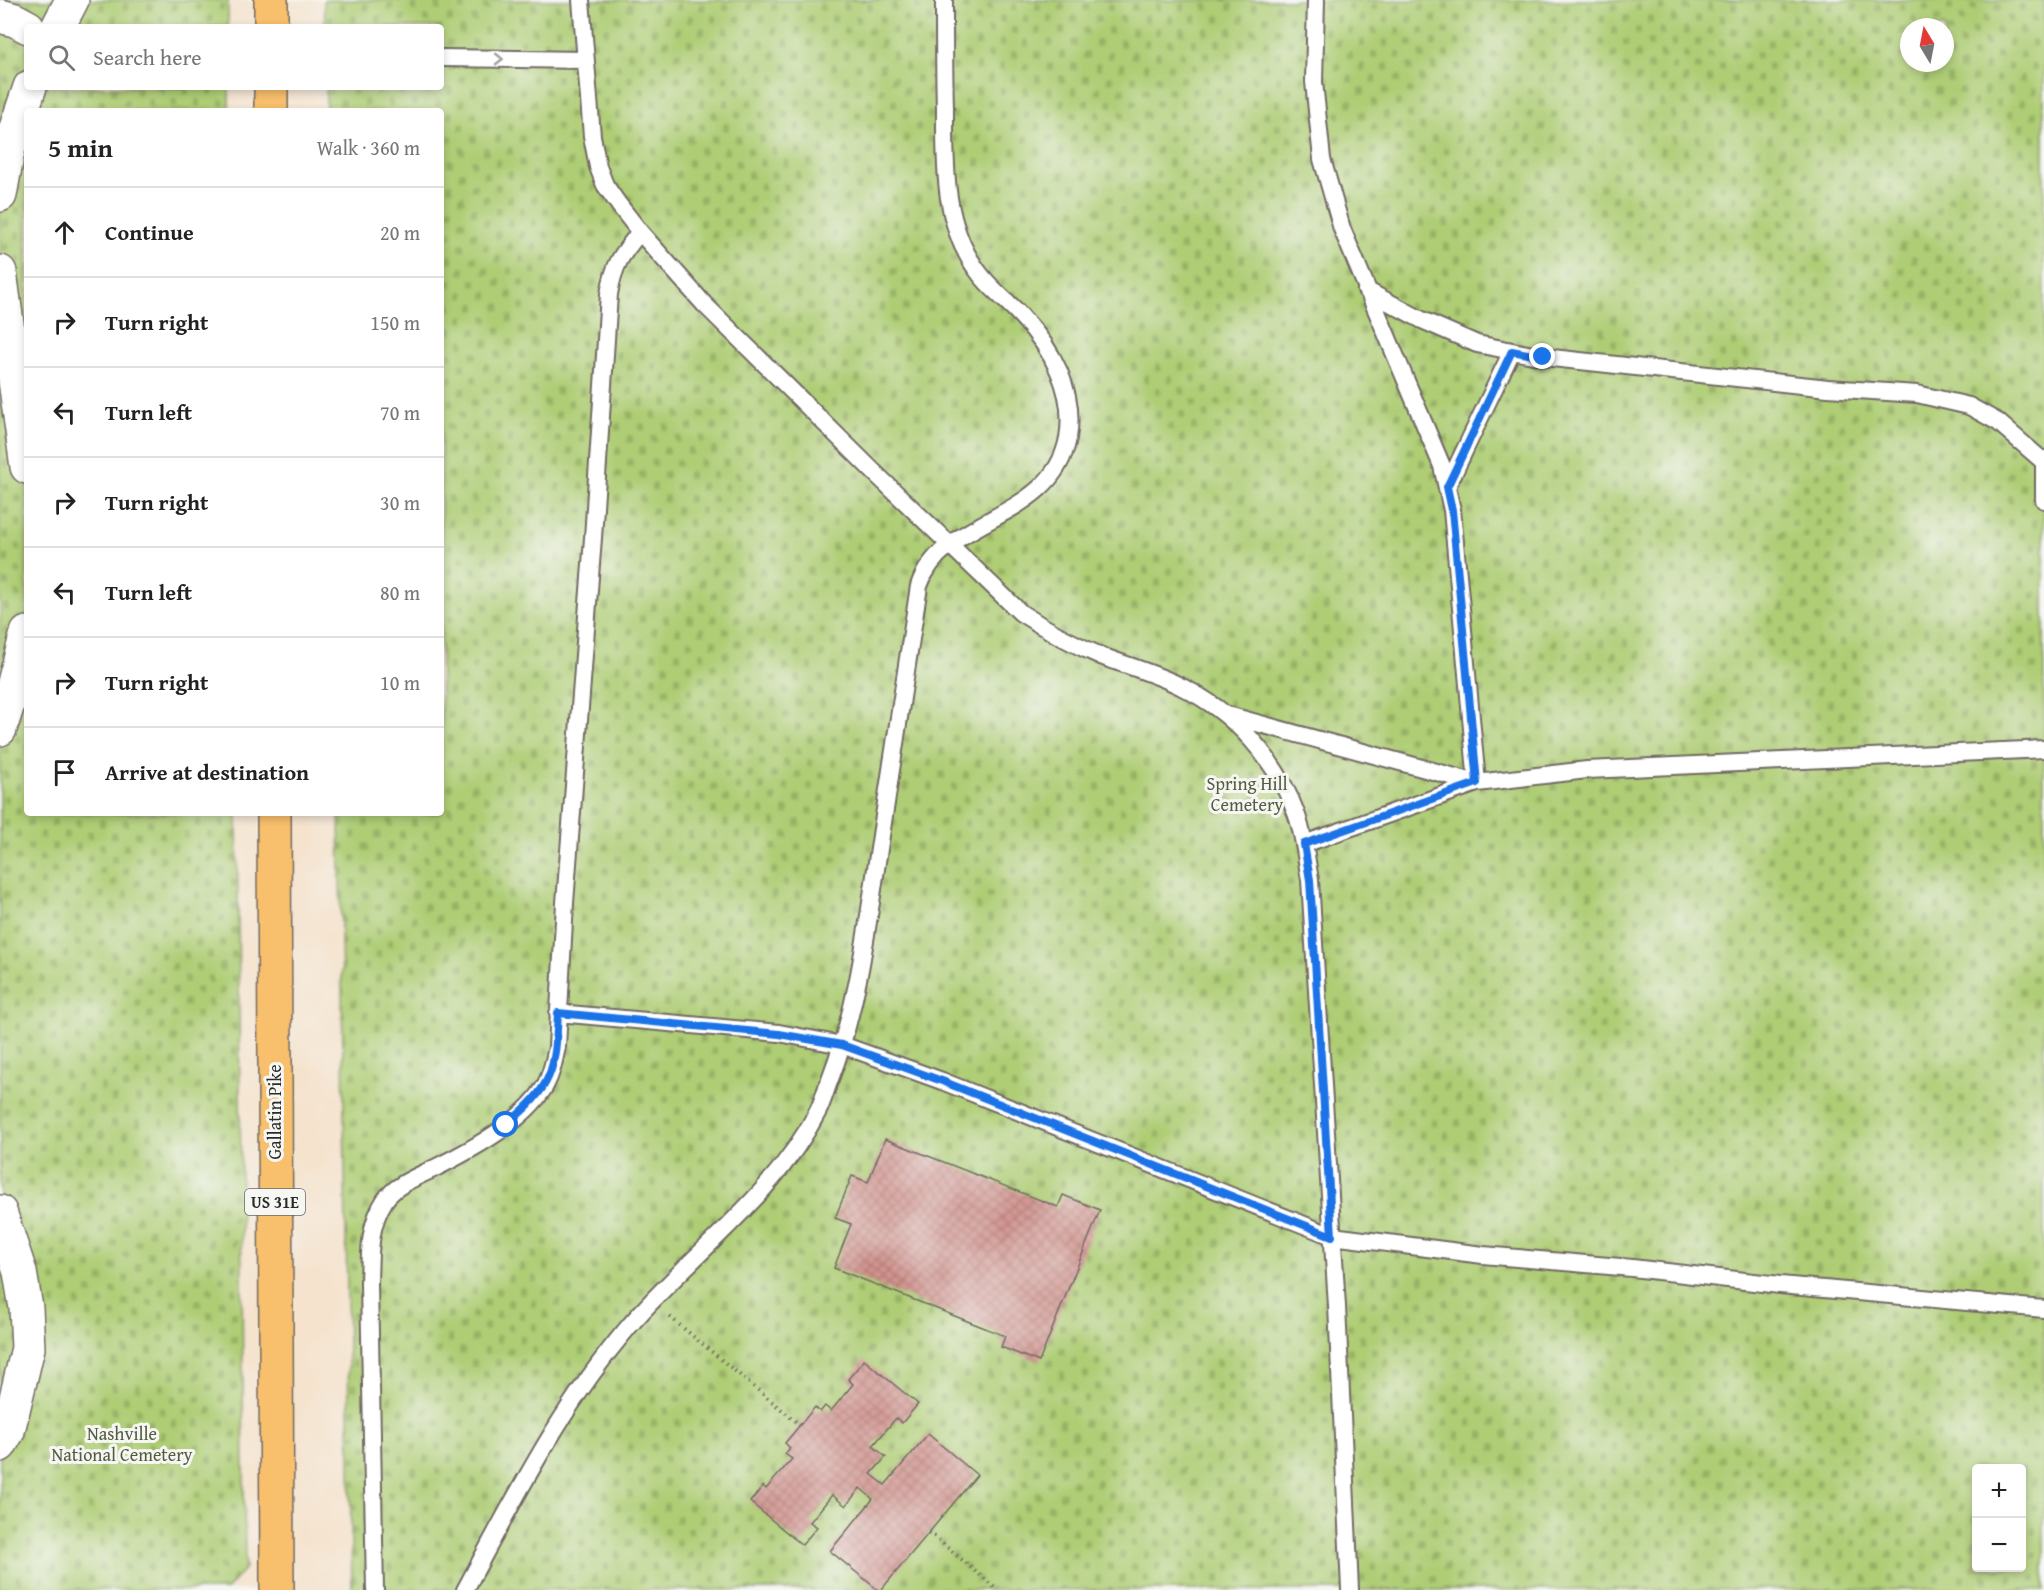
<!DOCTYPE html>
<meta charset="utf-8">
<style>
:root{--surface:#fff;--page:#f6f6f6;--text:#222;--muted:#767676;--line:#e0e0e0}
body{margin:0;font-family:"Gentium Book Plus",serif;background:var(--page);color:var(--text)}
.controls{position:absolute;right:18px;bottom:18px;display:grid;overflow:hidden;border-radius:6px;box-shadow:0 3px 9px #0003}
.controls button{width:54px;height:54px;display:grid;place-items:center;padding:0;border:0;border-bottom:2px solid var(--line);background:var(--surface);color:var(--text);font:30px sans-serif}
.compass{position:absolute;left:1900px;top:18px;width:54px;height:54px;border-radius:50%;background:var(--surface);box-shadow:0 3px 9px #0003;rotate:350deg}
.stop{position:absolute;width:18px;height:18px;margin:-14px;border:4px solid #1a73e8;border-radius:50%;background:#fff}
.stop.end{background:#1a73e8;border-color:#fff;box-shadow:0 2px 6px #0008}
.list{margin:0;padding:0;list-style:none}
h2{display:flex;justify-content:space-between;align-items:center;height:78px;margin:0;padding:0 24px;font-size:26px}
h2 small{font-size:20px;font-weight:400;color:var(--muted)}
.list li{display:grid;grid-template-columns:39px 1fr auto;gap:18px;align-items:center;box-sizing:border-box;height:90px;padding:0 24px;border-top:2px solid var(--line)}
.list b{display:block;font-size:22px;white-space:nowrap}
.list em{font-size:20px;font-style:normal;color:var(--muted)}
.icon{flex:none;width:33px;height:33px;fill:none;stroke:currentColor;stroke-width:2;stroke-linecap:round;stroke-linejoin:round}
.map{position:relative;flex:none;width:2044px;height:1590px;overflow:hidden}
.search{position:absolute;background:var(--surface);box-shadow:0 3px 9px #0003;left:24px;top:24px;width:420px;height:66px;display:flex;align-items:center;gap:15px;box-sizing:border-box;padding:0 21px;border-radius:6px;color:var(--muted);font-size:22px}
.panel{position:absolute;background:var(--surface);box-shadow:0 3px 9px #0003;left:24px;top:108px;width:420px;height:708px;border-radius:6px}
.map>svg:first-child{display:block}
.cemetery{fill:url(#cemetery-stones);stroke:#6c7c50;stroke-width:1.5;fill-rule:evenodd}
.building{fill:url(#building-cross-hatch)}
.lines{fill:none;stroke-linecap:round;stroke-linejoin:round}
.lane-casing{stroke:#726b64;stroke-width:20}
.street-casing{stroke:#726b64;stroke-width:36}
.primary-casing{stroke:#726b64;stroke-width:36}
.path{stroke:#726b64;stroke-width:4;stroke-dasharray:1.5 4.5;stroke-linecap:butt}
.lane{stroke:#fff;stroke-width:16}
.street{stroke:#fff;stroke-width:33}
.primary{stroke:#f8bf6c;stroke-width:33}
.oneway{stroke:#a0a0a0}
.route{stroke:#1a73e8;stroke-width:8}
.labels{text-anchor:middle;stroke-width:6;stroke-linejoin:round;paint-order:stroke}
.shield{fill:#f6f6f2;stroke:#686867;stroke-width:1.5}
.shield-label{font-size:16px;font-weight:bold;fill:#2b2b2b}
.park-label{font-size:18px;fill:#525c41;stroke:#f6f6f2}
.street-label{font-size:18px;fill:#2b2b2b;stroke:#f6f6f2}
</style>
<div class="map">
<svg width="2044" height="1590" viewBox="0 0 2044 1590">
<defs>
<pattern id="cemetery-stones" width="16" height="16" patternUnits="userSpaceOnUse" patternTransform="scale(1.5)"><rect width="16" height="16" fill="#aecd74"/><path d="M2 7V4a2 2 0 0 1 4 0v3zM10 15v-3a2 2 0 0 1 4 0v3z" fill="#96b065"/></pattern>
<pattern id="building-cross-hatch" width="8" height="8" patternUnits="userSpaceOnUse" patternTransform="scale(1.5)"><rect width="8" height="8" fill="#d2938e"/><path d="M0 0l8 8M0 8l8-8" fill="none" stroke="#ab7874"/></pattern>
</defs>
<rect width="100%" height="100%" fill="#f6f6f2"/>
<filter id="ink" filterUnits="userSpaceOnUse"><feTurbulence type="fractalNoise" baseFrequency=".0167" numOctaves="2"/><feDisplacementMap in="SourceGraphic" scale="12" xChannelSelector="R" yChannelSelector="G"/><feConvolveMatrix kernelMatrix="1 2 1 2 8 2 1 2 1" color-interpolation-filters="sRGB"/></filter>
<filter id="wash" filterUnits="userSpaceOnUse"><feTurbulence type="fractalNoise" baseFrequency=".008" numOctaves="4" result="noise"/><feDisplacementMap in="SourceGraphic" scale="24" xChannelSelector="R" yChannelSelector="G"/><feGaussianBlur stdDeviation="1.35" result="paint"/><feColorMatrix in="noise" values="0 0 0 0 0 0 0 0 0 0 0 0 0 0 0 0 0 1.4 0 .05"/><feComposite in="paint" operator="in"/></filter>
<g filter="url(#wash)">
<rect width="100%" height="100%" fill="#f5e3ce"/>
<path class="cemetery" d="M0,0h228v27h-201v60h202v24h-202v702h210l8,755 -19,22h-226z
M324,0h1720v1590h-1692l-13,-777h102v-702h-115v-24h115v-60h-116zM1909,27h36v36h-36zM1976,1468h46v100h-46z"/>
<g id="blocks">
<path class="building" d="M885,1139l173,68 5,-12 37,15 -61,152 -38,-15 4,-11 -171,-68 17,-44 -16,-6 17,-42 16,6z
M864,1360l54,44 -16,19 -6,-5 -23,28 13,11 -15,17 14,11 43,-51 49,41 -96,115h-3l-48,-39 43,-52 -13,-11 -14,18 -14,-11 -22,27 7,5 -15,18 -52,-43 13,-16 3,3 26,-30 -7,-5 5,-6 -5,-5 30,-36 5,5 5,-6 6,5 22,-27 -5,-5z"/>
</g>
</g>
<g filter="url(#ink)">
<use href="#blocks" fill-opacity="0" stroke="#726b64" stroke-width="1.5"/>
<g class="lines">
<g class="lane-casing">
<path id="lane" d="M581,0l11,136 6,31 7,18 14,20 21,27 64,72 172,170 145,139c26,17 52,31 80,43 27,10 56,18 81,31 52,25 94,72 114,126 8,21 10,45 14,67l27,426 13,284
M441,58l144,2
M1366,290l56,30 55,24 66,13 285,31 89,6 52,12 29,16 46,40
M2044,459v41
M1447,487l65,-136
M1231,716l246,67 -25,-273 -10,-44 -100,-237 -20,-70 -8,-77 2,-82
M1304,844l173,-61 110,-13 457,-21
M558,1013l221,20 63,12 100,36 390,155 151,19 149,13 148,17 264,24
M375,1590l-6,-306c1,-29 -1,-58 16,-84 11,-16 34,-24 50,-32 36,-18 90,-47 110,-82 7,-13 9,-25 12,-39l8,-144 28,-365 16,-244c5,-30 12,-39 31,-62
M465,1590c50,-92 97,-186 166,-266 61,-71 143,-127 187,-213 5,-10 8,-22 12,-32 27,-70 36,-143 47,-217 14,-92 28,-184 42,-276 24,-72 133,-64 149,-148 8,-46 -16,-90 -47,-122 -14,-16 -32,-28 -44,-46 -34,-46 -32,-106 -32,-161 -1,-36 -1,-73 -1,-109"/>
</g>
<g class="street-casing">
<path id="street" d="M0,16l15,4 13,7
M58,27l14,-27
M0,195l8,-44 22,-64
M0,272l27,195
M0,729l10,-31 17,-65
M0,1212l20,60 6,36 2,40 -20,83 -8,14"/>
</g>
<g class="primary-casing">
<path id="primary" d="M271,0v27
M271,87v24
M274,813l3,777"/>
</g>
<path class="path" d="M670,1317l130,108
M929,1532l69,58"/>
<use href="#lane" class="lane"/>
<use href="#street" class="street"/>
<use href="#primary" class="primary"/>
</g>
<defs><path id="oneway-chevron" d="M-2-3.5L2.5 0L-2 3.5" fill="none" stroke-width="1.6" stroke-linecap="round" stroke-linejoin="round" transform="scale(1.5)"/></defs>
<use class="oneway" href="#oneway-chevron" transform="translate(499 59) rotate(1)"/>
</g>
<g class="lines" filter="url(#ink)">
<path class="route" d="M506,1125c47,-39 49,-53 52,-112l221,21 63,11 100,36 390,155 -22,-356 -6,-36 173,-61 -25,-273 -5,-23 65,-136 31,6"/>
</g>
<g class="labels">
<rect class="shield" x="245" y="1189" width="60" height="26" rx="4.5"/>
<g class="shield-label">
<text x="275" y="1208">US 31E</text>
</g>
<g class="park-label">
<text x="1247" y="790">Spring Hill<tspan x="1247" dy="21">Cemetery</tspan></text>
<text x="122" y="1440">Nashville<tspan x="122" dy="21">National Cemetery</tspan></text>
</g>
<g class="street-label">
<text transform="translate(275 1112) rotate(-90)" y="6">Gallatin Pike</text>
</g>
</g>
</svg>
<div class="controls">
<button>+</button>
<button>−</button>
</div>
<svg class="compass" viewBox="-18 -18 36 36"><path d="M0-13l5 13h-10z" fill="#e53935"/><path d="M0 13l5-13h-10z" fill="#767676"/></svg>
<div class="stop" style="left:506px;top:1125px"></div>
<div class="stop end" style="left:1543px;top:357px"></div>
<div class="search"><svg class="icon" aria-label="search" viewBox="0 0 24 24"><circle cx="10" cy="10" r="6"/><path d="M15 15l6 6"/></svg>Search here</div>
<section class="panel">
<h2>5 min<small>Walk · 360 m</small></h2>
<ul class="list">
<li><svg class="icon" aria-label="ahead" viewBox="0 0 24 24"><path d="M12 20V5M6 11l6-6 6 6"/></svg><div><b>Continue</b></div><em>20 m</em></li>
<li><svg class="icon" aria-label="right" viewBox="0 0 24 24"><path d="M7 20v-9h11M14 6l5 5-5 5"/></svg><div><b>Turn right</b></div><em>150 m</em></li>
<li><svg class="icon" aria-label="left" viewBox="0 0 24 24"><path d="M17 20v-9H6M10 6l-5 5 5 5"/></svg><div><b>Turn left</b></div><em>70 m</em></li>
<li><svg class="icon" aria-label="right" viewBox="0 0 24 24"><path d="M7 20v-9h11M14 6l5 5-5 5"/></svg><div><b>Turn right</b></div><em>30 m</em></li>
<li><svg class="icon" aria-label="left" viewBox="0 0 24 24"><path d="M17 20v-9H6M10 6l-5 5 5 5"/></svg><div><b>Turn left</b></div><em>80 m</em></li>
<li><svg class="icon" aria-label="right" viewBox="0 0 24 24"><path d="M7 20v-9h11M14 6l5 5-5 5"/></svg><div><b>Turn right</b></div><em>10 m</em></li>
<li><svg class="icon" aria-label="arrive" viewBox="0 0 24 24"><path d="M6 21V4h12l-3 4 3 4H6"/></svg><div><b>Arrive at destination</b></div></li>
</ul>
</section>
</div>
